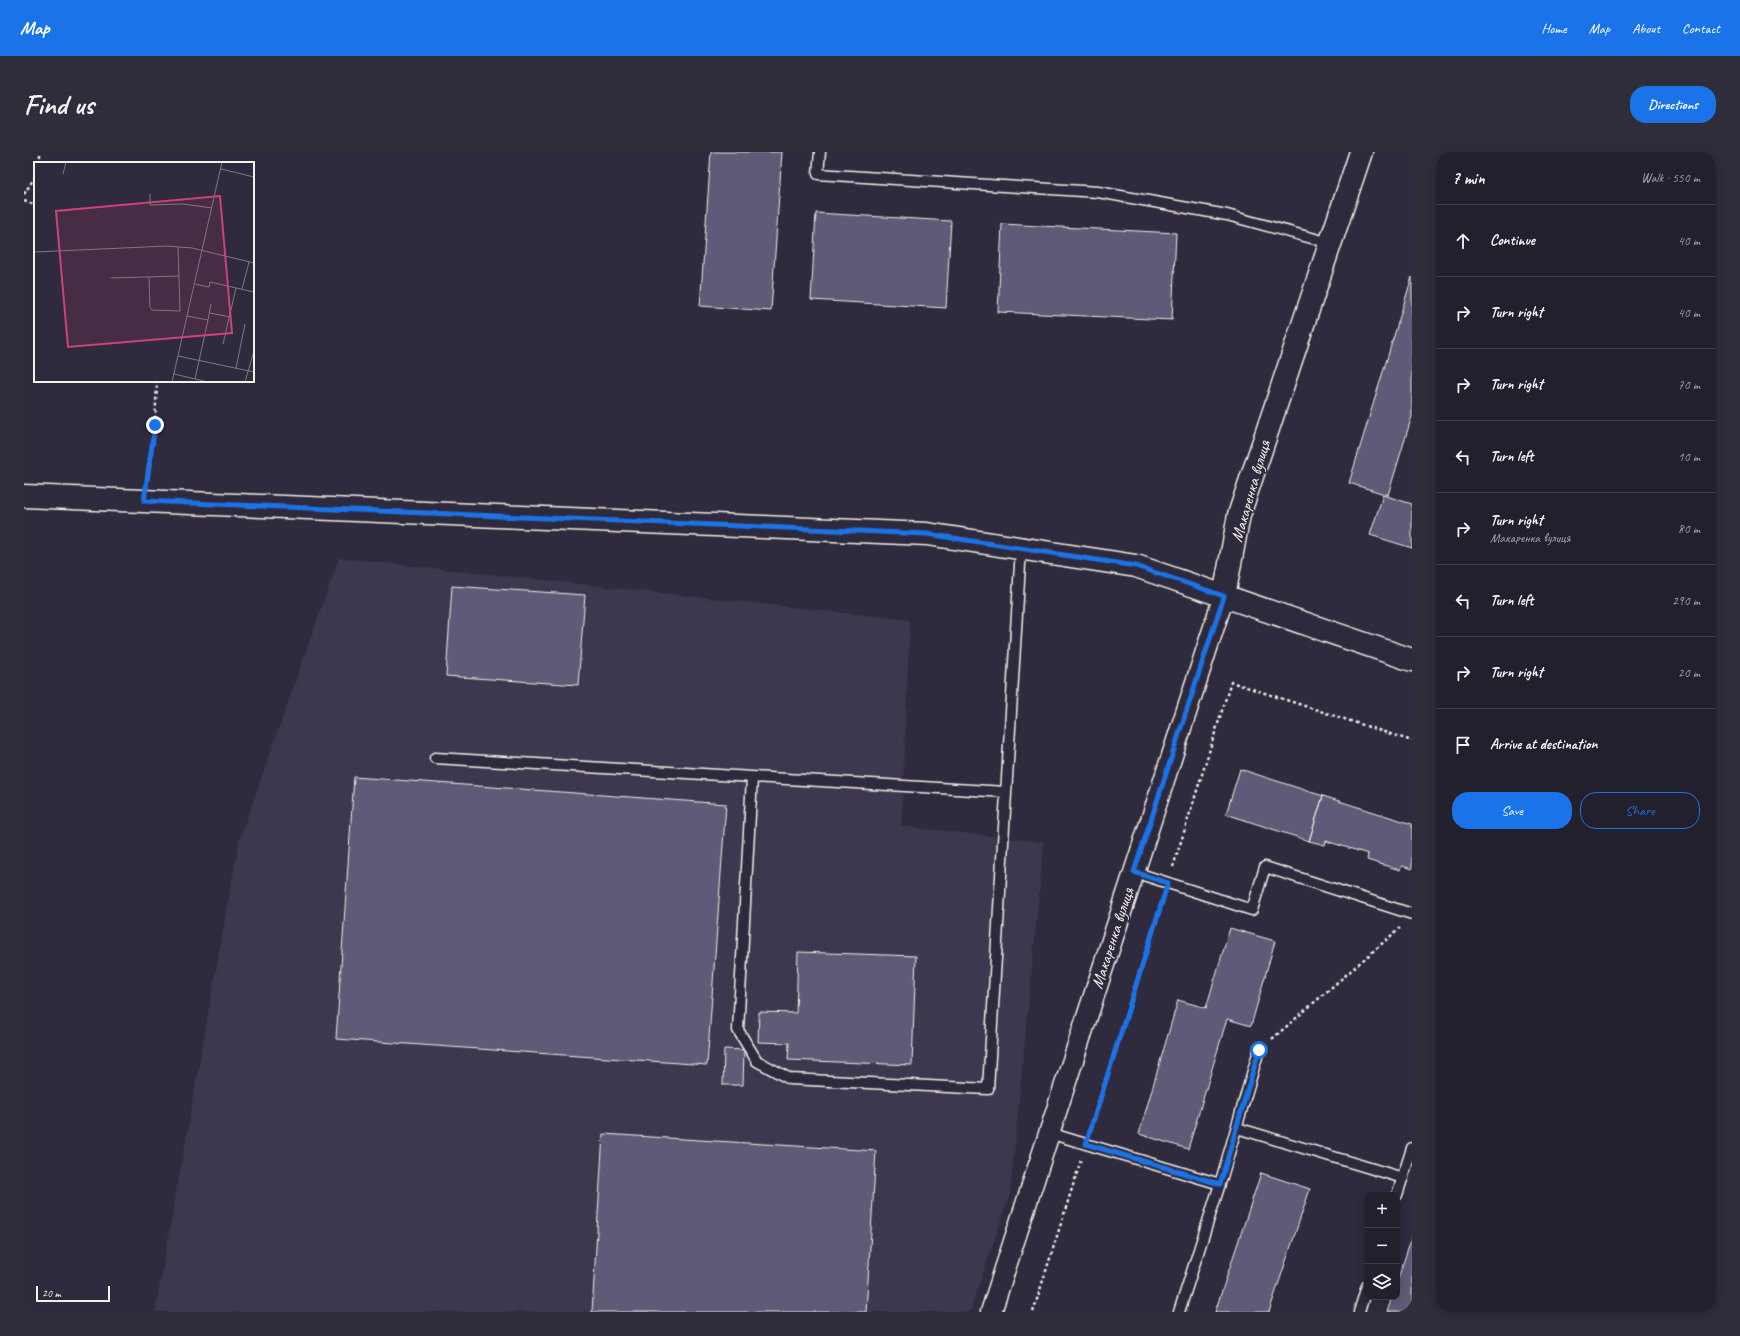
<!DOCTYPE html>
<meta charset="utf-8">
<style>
:root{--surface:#23202e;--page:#2f2d3a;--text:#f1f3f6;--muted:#a3a3aa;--line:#403e4a;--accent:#1a73e8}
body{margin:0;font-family:Caveat,sans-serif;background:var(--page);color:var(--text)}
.controls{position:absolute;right:12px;bottom:12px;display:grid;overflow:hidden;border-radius:8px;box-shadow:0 2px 10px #0003}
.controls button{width:36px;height:36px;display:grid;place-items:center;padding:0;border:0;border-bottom:1px solid var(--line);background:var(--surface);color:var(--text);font:20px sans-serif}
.scale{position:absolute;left:12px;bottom:10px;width:74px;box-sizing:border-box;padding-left:4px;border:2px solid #f4f1e8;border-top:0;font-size:11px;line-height:14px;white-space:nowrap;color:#f4f1e8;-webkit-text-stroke:3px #2f2a3d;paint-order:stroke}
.stop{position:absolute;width:12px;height:12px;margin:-9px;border:3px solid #1a73e8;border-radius:50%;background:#fff}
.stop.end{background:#1a73e8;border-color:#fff;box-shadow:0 1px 4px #0008}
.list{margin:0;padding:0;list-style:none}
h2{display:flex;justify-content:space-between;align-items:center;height:52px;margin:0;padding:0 16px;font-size:17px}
h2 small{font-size:13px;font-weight:400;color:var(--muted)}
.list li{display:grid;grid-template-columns:26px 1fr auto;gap:12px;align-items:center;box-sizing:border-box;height:72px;padding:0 16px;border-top:1px solid var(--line)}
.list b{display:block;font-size:15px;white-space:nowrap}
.list p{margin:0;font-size:13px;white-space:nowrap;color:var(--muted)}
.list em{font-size:13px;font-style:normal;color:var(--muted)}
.actions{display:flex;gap:8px;padding:12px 16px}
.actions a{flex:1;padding:9px 0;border:1px solid var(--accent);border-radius:16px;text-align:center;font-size:14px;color:var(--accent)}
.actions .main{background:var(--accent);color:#fff}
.icon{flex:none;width:22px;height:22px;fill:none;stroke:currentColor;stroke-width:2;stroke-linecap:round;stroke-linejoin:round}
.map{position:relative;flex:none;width:1388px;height:1160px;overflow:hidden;border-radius:16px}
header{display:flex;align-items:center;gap:24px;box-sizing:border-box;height:56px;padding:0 20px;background:var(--accent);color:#fff}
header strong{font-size:19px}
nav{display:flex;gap:22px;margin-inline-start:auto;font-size:14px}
.intro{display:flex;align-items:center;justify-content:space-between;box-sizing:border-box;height:96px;padding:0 24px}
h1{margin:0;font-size:28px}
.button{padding:10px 18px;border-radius:16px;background:var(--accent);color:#fff;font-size:14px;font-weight:700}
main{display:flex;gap:24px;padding:0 24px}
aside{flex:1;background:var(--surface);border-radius:16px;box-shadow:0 2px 10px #0003}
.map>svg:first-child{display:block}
.built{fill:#3e384f}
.building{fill:#605a78;stroke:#f4f1e8}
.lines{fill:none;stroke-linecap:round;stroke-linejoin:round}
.lane-casing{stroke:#f4f1e8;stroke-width:13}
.street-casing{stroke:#f4f1e8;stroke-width:23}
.secondary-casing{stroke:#f4f1e8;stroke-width:25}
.primary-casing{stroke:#f4f1e8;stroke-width:25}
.path{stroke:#f4f1e8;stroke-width:2.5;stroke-dasharray:3 3;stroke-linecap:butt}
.lane{stroke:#2f2a3d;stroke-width:10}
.street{stroke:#2f2a3d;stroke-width:20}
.secondary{stroke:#2f2a3d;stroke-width:22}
.primary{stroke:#2f2a3d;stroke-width:22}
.route{stroke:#1a73e8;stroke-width:5}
.labels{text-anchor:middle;stroke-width:3;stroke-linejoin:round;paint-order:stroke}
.street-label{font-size:17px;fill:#f4f1e8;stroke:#2f2a3d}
.inset-road{fill:none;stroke:#7e7a81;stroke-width:1}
.view{fill:#cc4377;fill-opacity:0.15;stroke:#cc4377;stroke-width:2}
.inset-edge{fill:none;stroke:#f4f1e8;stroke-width:2}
</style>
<header>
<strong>Map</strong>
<nav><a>Home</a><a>Map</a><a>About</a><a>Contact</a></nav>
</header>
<div class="intro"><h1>Find us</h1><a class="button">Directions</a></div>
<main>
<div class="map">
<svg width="1388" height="1160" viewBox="0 0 1388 1160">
<rect width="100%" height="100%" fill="#2f2a3d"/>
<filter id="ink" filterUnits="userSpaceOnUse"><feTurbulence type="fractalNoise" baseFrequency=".025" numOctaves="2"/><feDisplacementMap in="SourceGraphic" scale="8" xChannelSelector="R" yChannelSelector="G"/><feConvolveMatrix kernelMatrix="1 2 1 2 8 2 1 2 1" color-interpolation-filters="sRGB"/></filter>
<g filter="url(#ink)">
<path class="built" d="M315,406l571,62 -9,206 143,16 -34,352 -40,118h-815l84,-471z"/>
<path class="building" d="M687,0h71l-11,159 -71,-5z
M792,61l135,8 -5,87 -135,-8z
M978,72l174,9 -4,87 -174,-8z
M1388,125v139l-24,79 -39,-12z
M1359,343l29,9v44l-42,-13z
M428,434l133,9 -7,90 -132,-9z
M1216,617l83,27 -14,45 -83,-27z
M330,625l372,27 -19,261 -371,-26z
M1299,644l89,28v45l-10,-3 -2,4 -33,-10 1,-6 -42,-13 -1,4 -16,-4z
M1206,776l45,13 -24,85 -24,-7 -39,130 -49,-15 39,-134 28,8z
M774,800l118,4 -4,109 -124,-5 1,-17 -31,-1 1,-30 37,1z
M700,897l20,1 -1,35h-20z
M579,982l273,17 -10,161h-274z
M1237,1021l49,16 -41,123h-54z
M1388,1084v76h-25l5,-15h5v-15z"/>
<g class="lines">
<g class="lane-casing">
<path id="lane" d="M796,0l-2,22 280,18 129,23 103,28
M411,606l571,34
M728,626l-14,252 19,31 33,18 198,10 33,-541
M1110,720l118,38 13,-43 147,47
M1213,976l166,50
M1025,981l171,51 39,-134
M1373,1043l15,-47
M1155,1160l41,-128
M1335,1160l8,-26"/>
</g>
<g class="street-casing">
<path id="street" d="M967,1160l233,-716"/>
</g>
<g class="secondary-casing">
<path id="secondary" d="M1200,444l15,-81 122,-363"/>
</g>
<g class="primary-casing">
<path id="primary" d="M0,344l903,38 209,32 276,94"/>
</g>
<path class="path" d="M16,11v-11
M0,42l11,-17
M0,49l11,4
M123,326l8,-53 2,-44
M1149,715l58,-185 181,59
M1248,887l128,-111
M1067,975l72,-228
M1009,1160l48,-152"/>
<use href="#lane" class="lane"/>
<use href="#street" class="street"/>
<use href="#secondary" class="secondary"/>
<use href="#primary" class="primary"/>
</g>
</g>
<g class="lines" filter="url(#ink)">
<path class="route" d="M131,273l-11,76 783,33 209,32 88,30 -90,276 34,11 -82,261 134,40 39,-134"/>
</g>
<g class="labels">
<g class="street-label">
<text transform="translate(1226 339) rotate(-74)" y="6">Макаренка вулиця</text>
<text transform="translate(1088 786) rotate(-72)" y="6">Макаренка вулиця</text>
</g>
</g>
<g transform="translate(10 10)">
<rect width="220" height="220" fill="#2f2a3d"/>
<path class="inset-road" d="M187,7l33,8M29,12l3,-12M116,32v11l33,-1 29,4M0,90l133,-6 25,2 62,15M115,115l1,30 2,3 28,1 -2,-64M77,116l68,-2M161,122l14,3 1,-5 44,10M208,127l7,-27M176,151l20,4M153,154l21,4 3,-16M189,182l13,-56M144,194l76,16M202,206l9,-44M140,212l34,8M161,217l13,-59M138,220l50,-220M211,220l9,-31"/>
<path class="view" d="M186,34l12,137 -164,14 -12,-136z"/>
<rect width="220" height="220" class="inset-edge"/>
</g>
</svg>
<div class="controls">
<button>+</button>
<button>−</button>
<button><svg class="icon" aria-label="layers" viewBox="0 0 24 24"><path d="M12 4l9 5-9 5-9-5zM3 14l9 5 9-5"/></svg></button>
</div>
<div class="scale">20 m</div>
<div class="stop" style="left:1235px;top:898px"></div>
<div class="stop end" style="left:131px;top:273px"></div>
</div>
<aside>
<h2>7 min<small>Walk · 550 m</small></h2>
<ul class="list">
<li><svg class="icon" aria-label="ahead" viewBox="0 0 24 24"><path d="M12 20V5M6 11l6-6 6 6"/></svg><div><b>Continue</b></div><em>40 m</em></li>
<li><svg class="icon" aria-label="right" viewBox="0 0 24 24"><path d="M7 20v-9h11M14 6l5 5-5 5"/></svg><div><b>Turn right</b></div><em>40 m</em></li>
<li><svg class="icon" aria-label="right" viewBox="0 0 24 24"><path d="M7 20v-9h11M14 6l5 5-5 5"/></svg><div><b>Turn right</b></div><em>70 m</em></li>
<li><svg class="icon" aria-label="left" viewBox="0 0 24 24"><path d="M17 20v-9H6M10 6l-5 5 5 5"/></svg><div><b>Turn left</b></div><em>10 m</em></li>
<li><svg class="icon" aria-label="right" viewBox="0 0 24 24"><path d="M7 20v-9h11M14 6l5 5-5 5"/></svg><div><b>Turn right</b><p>Макаренка вулиця</p></div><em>80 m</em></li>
<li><svg class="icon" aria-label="left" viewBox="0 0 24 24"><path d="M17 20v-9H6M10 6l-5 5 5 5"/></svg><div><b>Turn left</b></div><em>290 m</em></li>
<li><svg class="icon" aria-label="right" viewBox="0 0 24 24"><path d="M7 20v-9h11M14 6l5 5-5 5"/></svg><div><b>Turn right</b></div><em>20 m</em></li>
<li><svg class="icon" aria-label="arrive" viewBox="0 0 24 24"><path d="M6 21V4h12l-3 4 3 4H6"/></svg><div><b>Arrive at destination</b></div></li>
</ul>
<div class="actions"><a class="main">Save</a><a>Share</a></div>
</aside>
</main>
